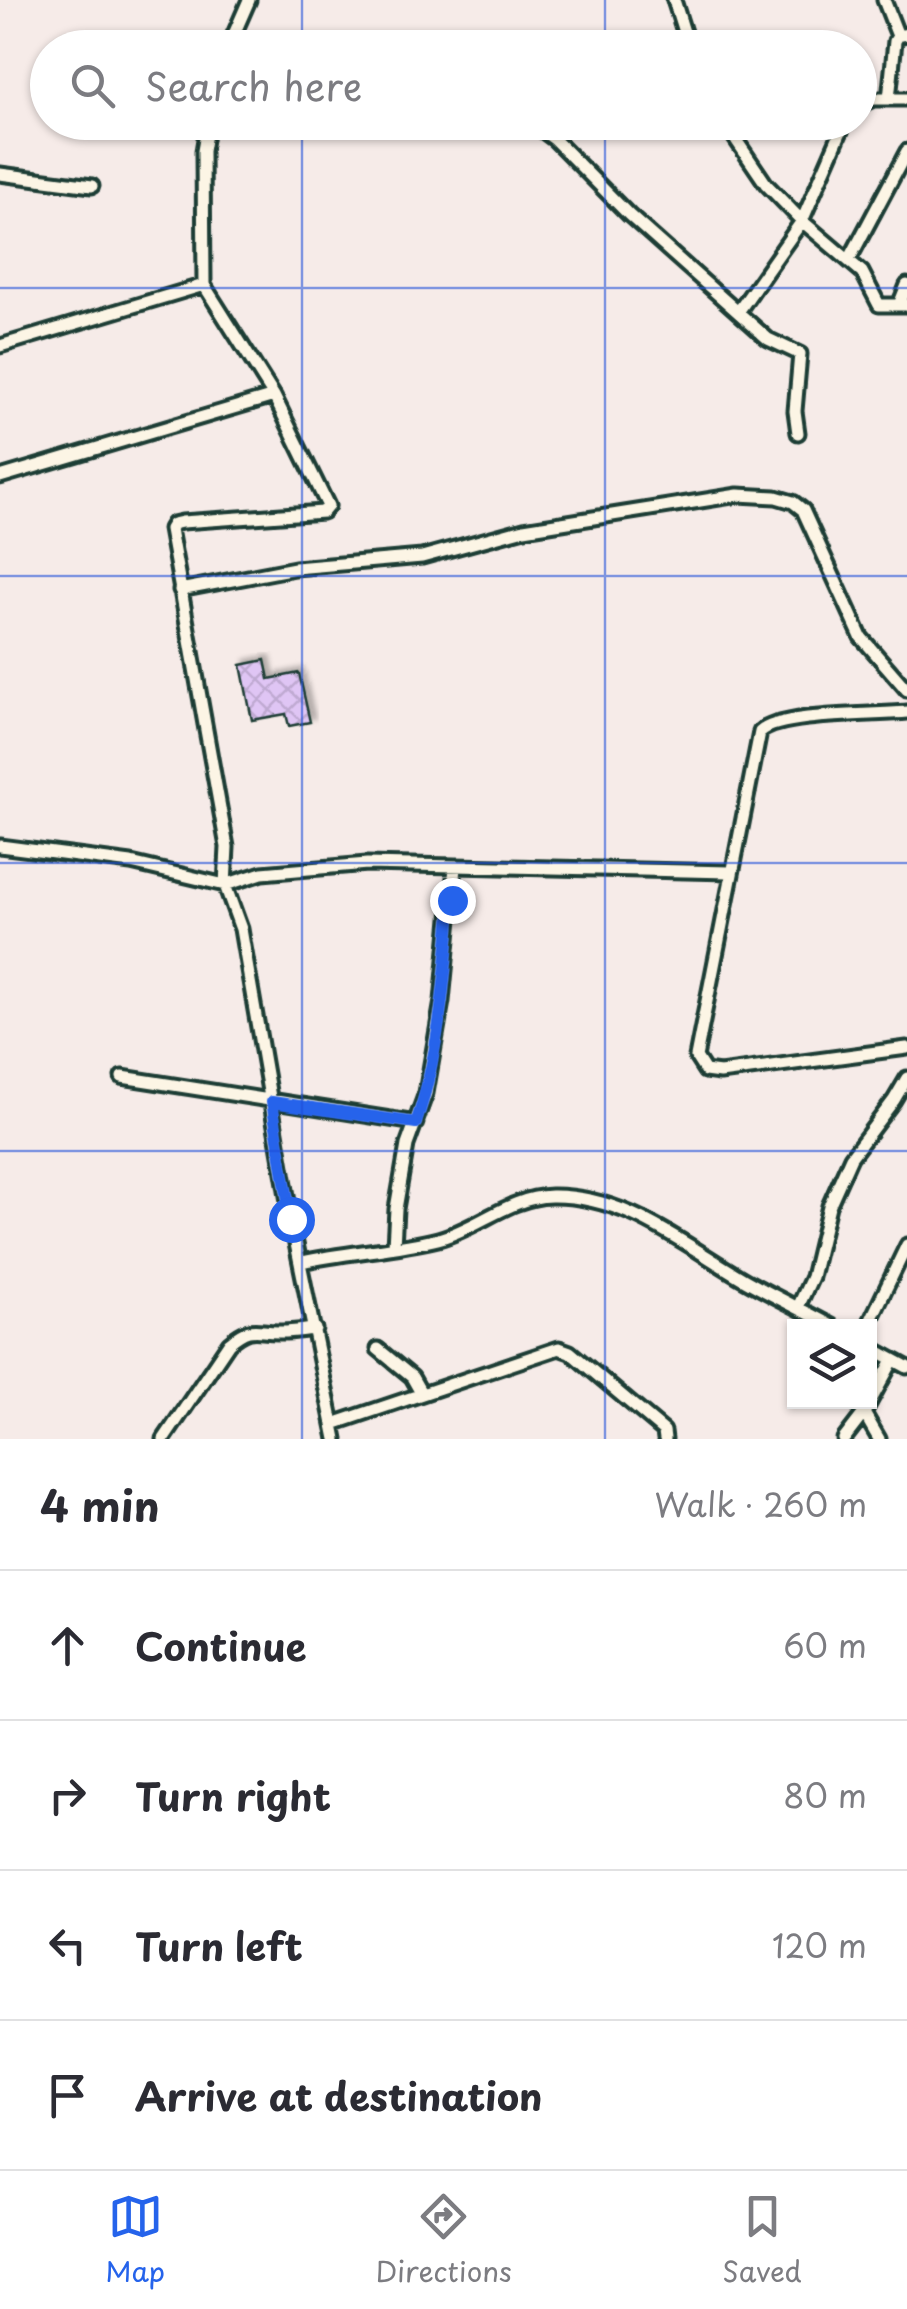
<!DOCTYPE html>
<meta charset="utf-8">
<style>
:root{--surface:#fff;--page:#f2f2f3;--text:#2b2b33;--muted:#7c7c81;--line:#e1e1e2;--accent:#2563eb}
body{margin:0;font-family:"Playpen Sans",sans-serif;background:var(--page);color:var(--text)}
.controls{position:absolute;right:30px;bottom:30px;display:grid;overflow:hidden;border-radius:0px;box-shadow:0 2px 8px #0004}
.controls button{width:90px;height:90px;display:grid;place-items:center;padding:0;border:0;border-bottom:2px solid var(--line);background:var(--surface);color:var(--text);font:50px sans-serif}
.stop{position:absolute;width:30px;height:30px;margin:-22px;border:8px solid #2563eb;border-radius:50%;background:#fff}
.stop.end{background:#2563eb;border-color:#fff;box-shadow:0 2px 10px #0008}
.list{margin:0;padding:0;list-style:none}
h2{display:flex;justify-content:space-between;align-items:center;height:130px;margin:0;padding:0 40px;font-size:42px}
h2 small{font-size:32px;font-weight:400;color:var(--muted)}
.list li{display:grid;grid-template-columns:65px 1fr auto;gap:30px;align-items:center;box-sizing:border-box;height:150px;padding:0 40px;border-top:2px solid var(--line)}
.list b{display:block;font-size:38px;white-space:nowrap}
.list em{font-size:32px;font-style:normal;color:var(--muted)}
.icon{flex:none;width:55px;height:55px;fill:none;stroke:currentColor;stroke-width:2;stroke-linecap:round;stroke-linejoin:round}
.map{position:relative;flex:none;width:907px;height:1439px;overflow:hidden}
.search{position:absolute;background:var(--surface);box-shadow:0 2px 8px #0004;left:30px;right:30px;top:30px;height:110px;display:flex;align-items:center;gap:25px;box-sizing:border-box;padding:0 35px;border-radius:55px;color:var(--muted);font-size:38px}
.sheet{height:730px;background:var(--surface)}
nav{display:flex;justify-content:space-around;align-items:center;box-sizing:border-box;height:140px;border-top:2px solid var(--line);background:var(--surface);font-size:28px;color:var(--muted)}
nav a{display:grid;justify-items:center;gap:5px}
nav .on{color:var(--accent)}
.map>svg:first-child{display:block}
.building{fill:url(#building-cross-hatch);stroke:#1f3d34;stroke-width:2.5;filter:url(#shadow)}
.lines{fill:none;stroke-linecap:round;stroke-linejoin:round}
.street-casing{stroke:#1f3d34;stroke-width:19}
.street{stroke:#fcf5e5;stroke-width:11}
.route{stroke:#2563eb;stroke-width:12}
.grid{fill:none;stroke:#1d4ed8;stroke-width:2.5;stroke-opacity:0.55}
</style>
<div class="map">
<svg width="907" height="1439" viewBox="0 0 907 1439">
<defs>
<pattern id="building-cross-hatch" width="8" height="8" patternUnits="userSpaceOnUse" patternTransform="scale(2.5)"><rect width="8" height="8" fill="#dfc5f4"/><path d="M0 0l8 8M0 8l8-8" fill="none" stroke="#bfaad2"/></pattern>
<filter id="shadow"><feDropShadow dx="4.5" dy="-4.5" stdDeviation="2.5" flood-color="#0004"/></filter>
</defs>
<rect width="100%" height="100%" fill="#f6ebe8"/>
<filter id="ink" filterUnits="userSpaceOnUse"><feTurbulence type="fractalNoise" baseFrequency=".01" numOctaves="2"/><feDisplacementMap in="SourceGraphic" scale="20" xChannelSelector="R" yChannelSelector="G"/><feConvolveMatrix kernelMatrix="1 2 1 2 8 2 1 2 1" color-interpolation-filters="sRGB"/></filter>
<g filter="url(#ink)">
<path class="building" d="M265,660l4,19 30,-6 11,49 -21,4 -3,-12 -34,6 -11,-55z"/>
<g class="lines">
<g class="street-casing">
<path id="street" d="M674,0l15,48
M884,0l14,36
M228,48l21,-48
M889,99l6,-58 3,-5 9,-2
M860,105l13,-6h34
M208,122l-5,29 1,134 70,111 54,110 -5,6 -141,10 -9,2 -3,5 57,318 -2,38 16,44 50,290 45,220
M531,122l23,17 75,76 139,124 32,15 -5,57 3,22
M724,122l42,62 36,37 60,51 17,33h28
M0,174l92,12
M849,260l58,-109
M899,305l8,-20
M738,312l64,-91 43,-99
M0,346l204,-61
M0,477l274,-81
M180,590l115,-22 127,-11 102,-28 214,-34 38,2 17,5 10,8 58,127 46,53
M907,712c-31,3 -128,1 -147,20l-64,325 9,14 15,2 187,-25
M0,846l131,17 94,22 37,-12 105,-9 363,8
M122,1077l294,46
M394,1246l2,-37 11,-64 19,-52 16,-92 13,-134
M302,1262c45,-10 91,-12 136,-23 39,-10 71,-42 113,-43 75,-1 132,48 194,84 28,16 58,30 87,46
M798,1307l14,-30 17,-71 22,-49 43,-57 13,-22
M868,1326l39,-81
M870,1347l37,20
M378,1349l34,28 9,16
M864,1413l15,26
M333,1424l226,-76 11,4 94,79 1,8
M164,1439l65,-96c24,-20 26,-10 53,-11 11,0 22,-2 33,-3
M844,1439l20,-26 29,-53"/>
</g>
<use href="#street" class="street"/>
</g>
</g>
<g class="lines" filter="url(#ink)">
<path class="route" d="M291,1219l-19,-117 144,21c24,-72 29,-148 36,-223"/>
</g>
<path class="grid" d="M302,0v48M605,0v48M302,122v1317M605,122v1317M0,288h907M0,576h907M0,863h907M0,1151h907"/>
</svg>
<div class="controls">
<button><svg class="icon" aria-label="layers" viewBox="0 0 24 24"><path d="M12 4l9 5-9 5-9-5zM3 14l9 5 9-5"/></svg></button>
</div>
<div class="stop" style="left:291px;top:1219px"></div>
<div class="stop end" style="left:452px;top:900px"></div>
<div class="search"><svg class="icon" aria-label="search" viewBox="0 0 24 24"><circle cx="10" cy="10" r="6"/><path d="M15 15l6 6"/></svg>Search here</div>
</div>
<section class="sheet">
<h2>4 min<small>Walk · 260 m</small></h2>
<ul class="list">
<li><svg class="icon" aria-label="ahead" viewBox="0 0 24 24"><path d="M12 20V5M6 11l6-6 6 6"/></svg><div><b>Continue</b></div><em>60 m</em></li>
<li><svg class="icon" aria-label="right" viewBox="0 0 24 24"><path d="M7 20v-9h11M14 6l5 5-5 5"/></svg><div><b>Turn right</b></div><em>80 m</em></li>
<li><svg class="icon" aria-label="left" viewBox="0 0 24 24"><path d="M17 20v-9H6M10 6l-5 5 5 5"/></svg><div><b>Turn left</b></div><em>120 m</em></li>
<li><svg class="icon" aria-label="arrive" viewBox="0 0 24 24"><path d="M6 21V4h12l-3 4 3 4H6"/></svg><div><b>Arrive at destination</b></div></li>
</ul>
</section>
<nav>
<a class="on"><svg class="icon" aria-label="map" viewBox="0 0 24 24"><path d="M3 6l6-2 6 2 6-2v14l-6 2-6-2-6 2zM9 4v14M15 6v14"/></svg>Map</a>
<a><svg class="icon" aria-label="directions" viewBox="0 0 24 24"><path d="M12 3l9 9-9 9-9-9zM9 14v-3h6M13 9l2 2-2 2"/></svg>Directions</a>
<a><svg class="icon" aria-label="saved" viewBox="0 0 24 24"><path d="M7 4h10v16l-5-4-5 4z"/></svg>Saved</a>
</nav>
